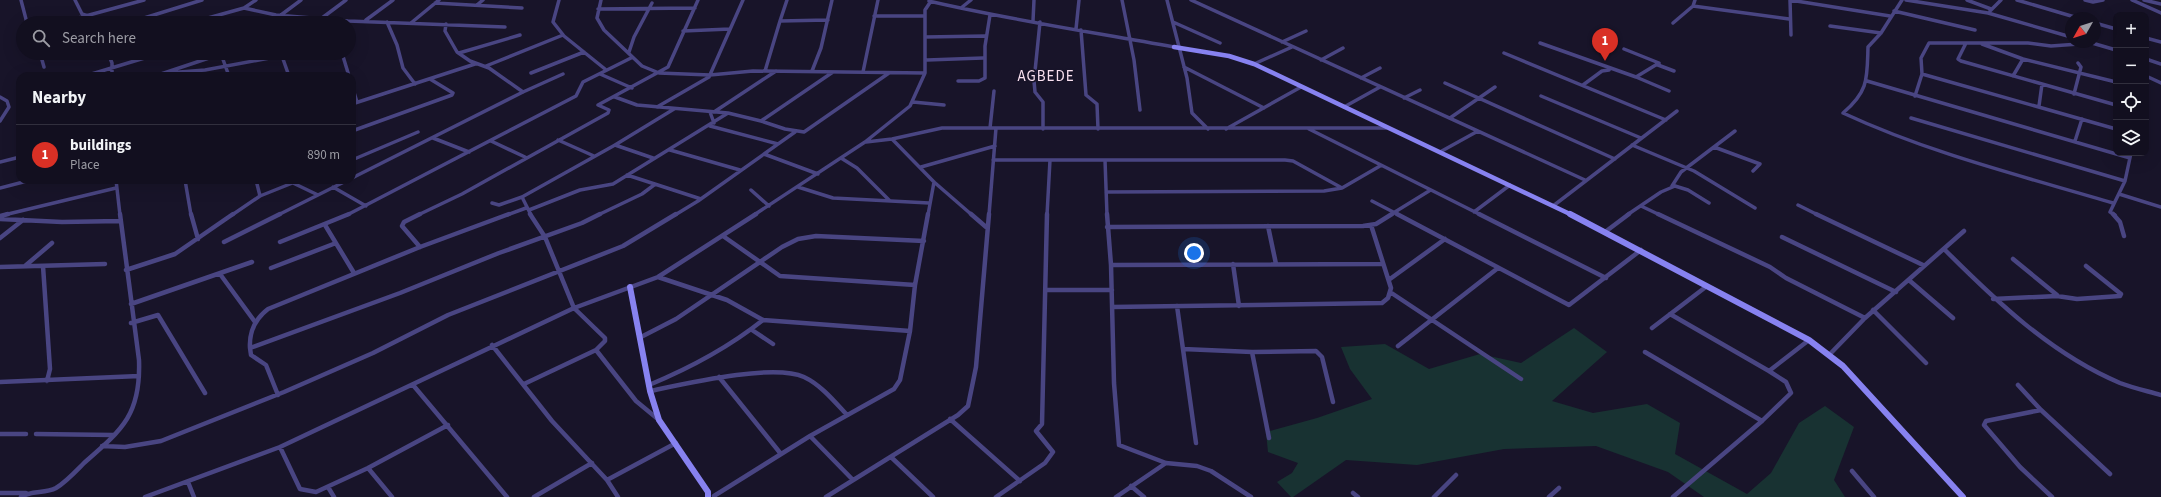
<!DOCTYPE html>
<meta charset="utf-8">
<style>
:root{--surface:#120f1f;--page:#1f1d2c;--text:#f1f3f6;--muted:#9c9ca4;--line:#312f3d;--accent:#d93025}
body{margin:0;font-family:"Source Sans 3",sans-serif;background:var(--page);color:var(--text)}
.controls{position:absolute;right:12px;top:12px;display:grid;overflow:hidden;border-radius:8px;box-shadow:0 4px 16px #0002}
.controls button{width:36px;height:36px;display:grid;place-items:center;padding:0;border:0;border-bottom:1px solid var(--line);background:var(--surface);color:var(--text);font:20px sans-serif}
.compass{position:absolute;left:2065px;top:12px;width:36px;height:36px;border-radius:50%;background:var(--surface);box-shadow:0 4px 16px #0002;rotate:231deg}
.you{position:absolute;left:1194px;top:253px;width:14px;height:14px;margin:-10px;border:3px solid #fff;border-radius:50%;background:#1a73e8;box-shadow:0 0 0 6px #1a73e833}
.badge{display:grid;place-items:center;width:26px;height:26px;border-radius:50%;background:var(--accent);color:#fff;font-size:13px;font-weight:700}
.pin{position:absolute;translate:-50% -33px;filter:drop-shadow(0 1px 2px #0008)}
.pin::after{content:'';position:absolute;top:21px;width:14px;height:12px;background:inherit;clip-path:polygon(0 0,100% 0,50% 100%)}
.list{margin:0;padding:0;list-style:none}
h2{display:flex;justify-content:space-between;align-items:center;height:52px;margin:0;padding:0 16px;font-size:17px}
h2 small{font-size:13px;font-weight:400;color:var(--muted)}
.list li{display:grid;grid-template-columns:26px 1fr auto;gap:12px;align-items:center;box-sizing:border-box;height:60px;padding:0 16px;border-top:1px solid var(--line)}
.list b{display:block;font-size:15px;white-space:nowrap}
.list p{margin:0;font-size:13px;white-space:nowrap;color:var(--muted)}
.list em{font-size:13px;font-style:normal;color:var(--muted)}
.icon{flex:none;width:22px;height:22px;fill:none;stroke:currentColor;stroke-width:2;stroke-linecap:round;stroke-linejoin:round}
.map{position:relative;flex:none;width:2161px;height:497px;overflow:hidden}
.search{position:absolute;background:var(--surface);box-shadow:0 4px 16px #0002;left:16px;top:16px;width:340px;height:44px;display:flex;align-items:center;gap:10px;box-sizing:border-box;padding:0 14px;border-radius:22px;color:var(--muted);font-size:15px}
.panel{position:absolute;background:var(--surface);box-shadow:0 4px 16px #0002;left:16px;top:72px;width:340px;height:112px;border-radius:12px}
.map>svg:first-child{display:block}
.green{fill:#183232}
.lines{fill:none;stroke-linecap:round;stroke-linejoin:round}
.street-far1{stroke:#494582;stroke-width:3.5}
.street{stroke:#494582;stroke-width:4.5}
.secondary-far1{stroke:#8782f0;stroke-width:4.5}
.secondary{stroke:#8782f0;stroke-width:6}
.labels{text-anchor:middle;stroke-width:3.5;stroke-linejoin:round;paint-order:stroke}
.quarter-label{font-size:15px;letter-spacing:1px;fill:#fbe2f1;stroke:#181429}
</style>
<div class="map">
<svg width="2161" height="497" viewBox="0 0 2161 497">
<rect width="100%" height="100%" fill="#181429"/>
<path class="green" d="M1574,328l33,24 -55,49 41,12 54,-9 33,19 -5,31 72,40 24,-21 28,-50 26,-17 29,21 -20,53 11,17h-141l-36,-25 -72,-26 -92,3 -87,16 -71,-5 -53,37h-2l-14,-15 15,-9 6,-10 -30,-11 -2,-20 51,-14 55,-19 -22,-30 -9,-22 44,-3 44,25 51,-15 41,9z"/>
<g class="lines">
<path class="street-far1" d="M21,0l6,23
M75,0l7,14 6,2 5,7
M559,0l-6,22 11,14 41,33
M601,0l-4,18 7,12 38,36 17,7 51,2 43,-4 172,2
M1122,0l12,60 6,50
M1167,0l20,78 5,35 16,16
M1191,0l394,180
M1790,0l100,16
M1790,0l1,35
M1902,0l-21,33 -13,14c-1,31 1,44 -25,66 86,40 179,63 270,90
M1906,0l82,13 83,24
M1967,0l24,9
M2017,0l61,18
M2085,0l8,2 10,-2
M2132,0l29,13
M2144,0l17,4
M929,1c81,19 163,31 245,46
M435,3l87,5
M477,5l6,-5
M1693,6l96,13
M244,8l12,-8
M961,8l10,-8
M598,9l97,-1
M1894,11l81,19
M1990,11l11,-11
M281,15l20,-15
M874,16h50
M366,20l27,-20
M780,21l7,-21
M1033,21l1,-21
M387,22l10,23 6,23 12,16
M1040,22l-6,59 1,11 8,10v27
M1173,22l47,21
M60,23l84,-23
M128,23l74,-23
M190,23l54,-15 32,7 72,6 157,6
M326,23l-4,-5 24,-18
M411,23l28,-23
M1673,23l20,-17 2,-6
M2095,23l21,6
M446,24l-1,7 12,21 13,9 19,7 34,24
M1830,26l51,7
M1076,29l3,-29
M1081,30l5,65 11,9 1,25
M683,31l47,-2
M925,37l60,-1
M2146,38l15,4
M1282,42l24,-11
M1540,43l96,34 23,-14 -35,-14
M1966,43l-8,16 3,2 155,44
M2092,43l24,7
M1982,44l41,15 93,23
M629,52l5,-15 18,-34
M40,53l4,14
M108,53l4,10v13
M282,53l-2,4 3,2 6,17
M342,53l7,23
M459,53l61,-18
M1504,53l162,67
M221,54l8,22
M2146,59l15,5
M927,60l56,-2
M1321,60l22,-12
M1254,64l38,-17
M1658,65l16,6
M486,66l77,-31
M1184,67l80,41
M765,71l15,-50 48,-1
M812,71l9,-23 11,-48
M833,72l-72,49 24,8 19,3 85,-59
M863,72l15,-72
M167,73l38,-3 75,-14
M531,73l53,-21
M600,74l32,14
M1922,74l194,55
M85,76l76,-23
M155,76l69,-23
M2013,76l10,-17
M2146,76l15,7
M1636,77l33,14
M1361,78l19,-10
M958,81h21l6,-3v-32l5,-31
M1867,81l263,77
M1445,83l170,76
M1583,85l19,-14 7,-1
M352,86l5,16
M2074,94l7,-27 -3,-4
M1541,96l100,42
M1915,96l7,-22 -1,-16 8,-15h99l23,3 42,-3
M0,97l7,4 2,6 -9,14
M615,97l22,8 91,8 33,8
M1404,98l16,-8
M913,102l31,3
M352,104l123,-40
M2039,106l3,-22
M657,107l52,-30 34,-77
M1344,107l36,-20
M710,112l4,11
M714,112l62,-41
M1450,118l45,-31
M1911,118l214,63
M710,126l68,18
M990,128l4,-37
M1226,129l75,-42
M1309,129l172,86
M352,131l100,-36 1,-2 -23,-14
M433,138l36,14
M892,139l42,43 38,33
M558,140l36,16
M491,141l34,16
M2075,141l7,-22
M866,142l26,-3 50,-11h444
M615,145l38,13
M1632,145l62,26 61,37
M1714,147l46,17 -7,7
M670,150l70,20
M1440,152l38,-21
M764,154l54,20
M841,158l16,10 32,32
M352,160l66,-28
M993,160h292l8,1 49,27
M1105,160l2,55
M0,162l20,-5
M921,167l74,-21
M627,175l74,24
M352,178l171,-86 40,-18
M116,180l4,35
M185,180l6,35
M256,180l4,16
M293,183l25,12
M1672,186l9,-14 54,-41
M333,187l33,19
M798,187l35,11 96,5
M0,188l31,-8
M751,190l18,16
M1106,192l218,-1 18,-3 38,-22
M2119,194l42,13
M522,197l9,18
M1372,201l27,14
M492,203l7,2 23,-8 93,-52 59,-36
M1798,205l20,10
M1553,206l124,-95
M1641,206l19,9
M529,210l51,-20 33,-6 115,-71
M1474,212l36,-27
M4,215l112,-27
M232,215l28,-19 40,-16
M278,215l70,-35
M347,215l229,-119 7,-14 48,-24
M418,215l44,-21 146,-81 1,-3 -11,-5 70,-38 30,-67
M507,215l19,-7
M598,215l44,-21 12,-9
M675,215l23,-14 97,-69
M754,215l111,-73 45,-36 15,-33v-63l6,-9
M928,215l6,-33
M989,215l7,-87
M1047,215l3,-55
M1390,215l39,-24
M1627,215l34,-23 14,-6 13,4 21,13
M2115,215l-5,-3 15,-31 6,-28"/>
<path class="street" d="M191,214l7,25
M971,214l15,13
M1107,214l4,51 3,118 5,62 47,18 31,3 14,5 40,26
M1397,214l172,91 72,-55
M1479,214l127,64
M1658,214l112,53 16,11 79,40
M1816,214l107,51
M2113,214l7,8 4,14
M0,216l8,-2
M0,219l62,3 58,-1
M325,225l29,48
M1268,226l8,38
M1107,227l256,-1 13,-2 16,-10
M1605,232l24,-18
M723,236l57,40 135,9
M1782,237l114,55
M0,238l23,-18
M224,242l56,-28
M280,242l69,-28
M420,247l-18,-21 2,-4 16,-8
M1944,249c52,52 107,105 176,134 13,5 27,8 41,12
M2013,259l44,36
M1233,264l6,42
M1111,265l270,-1
M25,266l27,-23
M43,266l7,103 -3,12
M0,267l105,-3
M271,268l65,-25
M126,270l49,-16 58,-40
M220,274l35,48
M658,277l69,23 36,20 147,11 -10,49 -6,9 -84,47 -96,60
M1390,279l55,-40
M1910,281l43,37
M1046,290h66
M1390,292l131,87
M1993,299l64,-3 20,3 43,-3 1,-2 -35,-28
M131,304l121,-42
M1177,306l19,137
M1112,307l270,-4 6,-5 3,-10 -20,-63
M1873,310l53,53
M1670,314l99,57
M131,323l27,-8 47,78
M1652,328l55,-42
M752,330l21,14
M910,331l5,-46 13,-71
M641,337l35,-18 106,-72 16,-8 18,-3 108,5
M492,345l60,76 55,59 11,17
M1398,346l100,-78
M250,348c-1,-16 5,-29 18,-39l152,-62 89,-33
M1183,349l69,3 64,-1 6,6 11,45
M596,350l40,51 23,19
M1252,352l17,86
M1645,352l117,69
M1830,354l35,-36 99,-87
M719,377l62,77
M0,382l139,-6
M524,384l72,-34 9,-9v-3l-31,-30 -29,-71 -15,-23
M413,385l94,112
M649,385c41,-17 79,-37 114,-65
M2018,385l23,25 69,64
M650,391c34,-7 123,-28 154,-14 17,8 30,24 43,38
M278,395l-12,-30 -15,-10 -1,-7 150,-55 99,-40 83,-30 18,-9
M2041,410l-55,11 -2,4 36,42 32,30
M950,419l70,62
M0,434h26
M36,434l77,1
M810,436l43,44
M102,446l23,1 36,-6 123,-49 89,-39 75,-38 175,-69 53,-32
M280,447l20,42 16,3 52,-24 80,-43
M891,457l42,40
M368,468l24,29
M1852,471l22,26
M607,480l69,-37
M188,482l6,15
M1131,486l13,11
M328,487l6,10
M0,493h26
M1353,493l5,4
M21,497c11,-7 24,-3 35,-9 10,-6 20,-17 28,-25 39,-34 57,-49 55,-103l-19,-146
M145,497l135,-50 294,-139 84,-31 98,-63
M534,497l58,-34
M826,497l132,-82 10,-9 8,-39 13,-153
M996,497l49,-34 8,-11 -17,-21 6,-7 5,-210
M1116,497l50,-34
M1434,497l22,-22
M1549,497l10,-9
M1673,497l89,-76 29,-28 -5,-11 -17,-11 40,-31"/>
<path class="secondary-far1" d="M1174,47l55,9 25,8 318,151"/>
<path class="secondary" d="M1570,214l239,126 34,26 120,131
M630,287l20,104 9,29 49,72v5"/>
</g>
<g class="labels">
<g class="quarter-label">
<text x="1046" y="81">AGBEDE</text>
</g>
</g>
</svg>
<div class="controls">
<button>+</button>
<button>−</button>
<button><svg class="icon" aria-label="locate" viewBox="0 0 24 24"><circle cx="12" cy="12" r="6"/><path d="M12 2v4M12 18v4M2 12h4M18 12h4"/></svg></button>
<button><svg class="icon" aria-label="layers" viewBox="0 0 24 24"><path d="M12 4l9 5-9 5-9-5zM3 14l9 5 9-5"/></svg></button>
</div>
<svg class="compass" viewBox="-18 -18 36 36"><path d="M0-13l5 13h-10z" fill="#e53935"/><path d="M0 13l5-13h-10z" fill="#9c9ca4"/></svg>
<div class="you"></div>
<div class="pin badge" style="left:1605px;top:61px">1</div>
<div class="search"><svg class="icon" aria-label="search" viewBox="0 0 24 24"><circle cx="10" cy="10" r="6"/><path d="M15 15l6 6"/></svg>Search here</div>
<section class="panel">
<h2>Nearby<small></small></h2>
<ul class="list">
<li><span class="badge">1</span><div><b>buildings</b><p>Place</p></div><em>890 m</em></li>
</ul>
</section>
</div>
